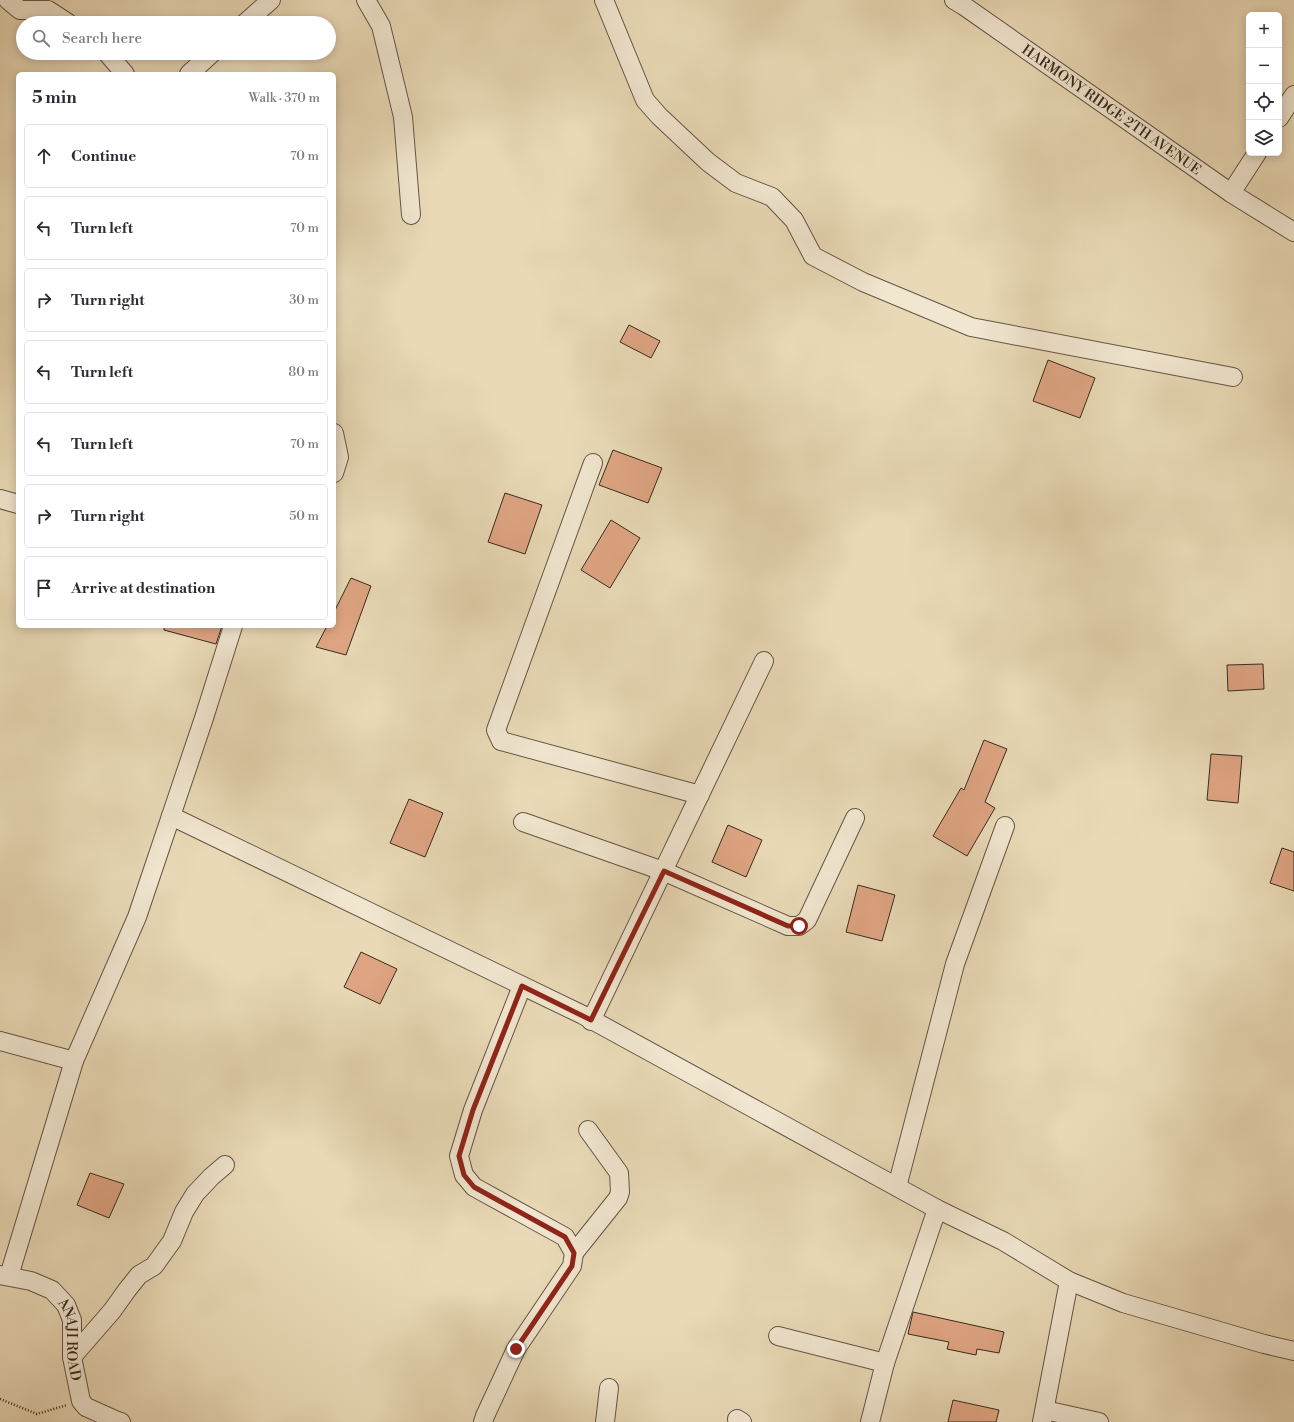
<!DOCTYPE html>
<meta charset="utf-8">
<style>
:root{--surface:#fff;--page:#f7f7f7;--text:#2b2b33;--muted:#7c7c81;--line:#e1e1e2}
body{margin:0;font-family:"Libre Bodoni",serif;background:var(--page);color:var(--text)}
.controls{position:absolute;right:12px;top:12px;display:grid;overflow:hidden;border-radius:6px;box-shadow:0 2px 10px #0003}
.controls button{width:36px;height:36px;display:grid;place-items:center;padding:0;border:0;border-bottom:1px solid var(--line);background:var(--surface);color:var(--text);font:20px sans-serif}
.stop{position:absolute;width:12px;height:12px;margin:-9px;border:3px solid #8f2418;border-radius:50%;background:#fff}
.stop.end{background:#8f2418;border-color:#fff;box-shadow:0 1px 4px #0008}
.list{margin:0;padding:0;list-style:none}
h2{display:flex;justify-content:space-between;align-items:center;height:52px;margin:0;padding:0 16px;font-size:17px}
h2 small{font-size:13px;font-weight:400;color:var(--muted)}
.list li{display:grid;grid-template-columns:26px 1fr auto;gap:12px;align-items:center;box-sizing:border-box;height:64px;margin:0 8px 8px;padding:0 8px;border:1px solid var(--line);border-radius:6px}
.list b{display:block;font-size:15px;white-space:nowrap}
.list em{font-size:13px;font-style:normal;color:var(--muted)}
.icon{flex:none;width:22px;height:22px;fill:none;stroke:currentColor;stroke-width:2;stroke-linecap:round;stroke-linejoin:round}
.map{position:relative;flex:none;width:1294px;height:1422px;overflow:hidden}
.search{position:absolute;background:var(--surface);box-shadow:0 2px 10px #0003;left:16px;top:16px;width:320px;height:44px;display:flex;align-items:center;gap:10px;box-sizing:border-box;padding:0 14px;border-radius:22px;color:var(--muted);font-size:15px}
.panel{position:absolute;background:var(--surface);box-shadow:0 2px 10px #0003;left:16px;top:72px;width:320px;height:556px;border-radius:6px}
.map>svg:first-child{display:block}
.building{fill:#dfa583;stroke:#382b1e}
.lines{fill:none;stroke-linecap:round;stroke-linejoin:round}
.minor-casing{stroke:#645644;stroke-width:20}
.path{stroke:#382b1e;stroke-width:2.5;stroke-dasharray:1 2;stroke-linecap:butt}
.minor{stroke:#f1e6d0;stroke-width:18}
.route{stroke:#8f2418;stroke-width:5}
.labels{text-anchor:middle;stroke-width:4;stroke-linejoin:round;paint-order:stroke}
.street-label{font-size:14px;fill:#382b1e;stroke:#f1e6d0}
</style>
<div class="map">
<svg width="1294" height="1422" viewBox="0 0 1294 1422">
<rect width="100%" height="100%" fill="#e9d9b6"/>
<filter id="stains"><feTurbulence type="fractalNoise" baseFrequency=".005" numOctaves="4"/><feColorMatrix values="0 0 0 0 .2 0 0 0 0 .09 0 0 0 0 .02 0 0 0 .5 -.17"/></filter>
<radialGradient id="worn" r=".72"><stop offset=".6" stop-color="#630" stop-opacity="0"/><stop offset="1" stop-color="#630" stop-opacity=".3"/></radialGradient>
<path class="building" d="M629,325l31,16 -9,17 -31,-16z
M1048,360l47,18 -15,40 -47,-17z
M613,450l49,18 -14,35 -49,-18z
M505,493l37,12 -17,49 -37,-12z
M611,520l29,18 -30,50 -29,-18z
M351,578l20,8 -25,69 -30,-8 11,-21h7v-14z
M164,626h58l-6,18 -52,-14z
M1263,664l1,25 -36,2 -1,-26z
M984,740l23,9 -22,53 10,6 -28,48 -34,-20 28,-48 3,2z
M1211,754l31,2 -4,47 -31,-3z
M409,799l34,14 -18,44 -35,-14z
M728,825l34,15 -16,37 -34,-15z
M1282,848l12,4v39l-24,-8z
M858,885l37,10 -13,46 -36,-9z
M361,952l36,17 -17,35 -36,-17z
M90,1173l34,11 -15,34 -32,-13z
M913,1312l91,20 -5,21 -22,-4 -1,6 -29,-6 2,-7 -41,-8z
M953,1400l46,10 -3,12h-48z"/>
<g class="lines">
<g class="minor-casing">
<g id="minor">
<path d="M8,0l12,10h28l20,13"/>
<path d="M366,0l15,26 22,91 8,98"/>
<path d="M604,0l41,100 14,16 49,46 28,21 36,14 22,23 19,36 50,26 108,45 262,50"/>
<path id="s1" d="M954,0l10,6 267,187 26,-40"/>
<path d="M245,23l26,-23"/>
<path d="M107,53l18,21"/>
<path d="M189,74l23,-21"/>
<path d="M1279,118l15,-23"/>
<path d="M1231,193l63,39"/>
<path d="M334,433l5,24 -5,16"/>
<path d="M593,463l-97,267 5,11 199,54"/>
<path d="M0,499l18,5"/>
<path d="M171,816l412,199 354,194 66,32 66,40 54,22 141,41 30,7"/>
<path d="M523,822l140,49 125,55h11l8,-6 48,-102"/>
<path d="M591,1021l173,-360"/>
<path d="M0,1041l74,20"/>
<path d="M897,1187l58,-223 50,-138"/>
<path d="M574,1253l44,-55 2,-6 -1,-19 -31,-43"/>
<path id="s2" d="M0,1275l31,6 21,9 14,15 6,15v37l9,44 5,6 29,13 6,2"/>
<path d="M9,1276l65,-215 63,-144 67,-199 29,-92"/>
<path d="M778,1336l107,27"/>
<path d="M72,1357l40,-46 15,-21 12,-15 15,-9 18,-25 12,-29 11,-18 16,-17 14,-12"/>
<path d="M1045,1410l54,12"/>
<path d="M737,1419l5,3"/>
<path d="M483,1422l2,-6 31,-67 56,-83 2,-13 -9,-16 -91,-50 -10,-12 -5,-19 14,-46 49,-124"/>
<path d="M605,1422l4,-34"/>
<path d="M870,1422l15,-59 52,-154"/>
<path d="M1042,1422l27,-141"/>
</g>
</g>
<path class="path" d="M0,1399l37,15 30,-9"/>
<use href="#minor" class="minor"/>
</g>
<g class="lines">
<path class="route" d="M516,1349l56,-83 2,-13 -9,-16 -91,-50 -10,-12 -5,-19 14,-46 49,-124 69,34 73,-149 124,55h11"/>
</g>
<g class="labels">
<g class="street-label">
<text dy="5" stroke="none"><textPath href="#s1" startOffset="192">HARMONY RIDGE 2TH AVENUE</textPath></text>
<text dy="5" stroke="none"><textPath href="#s2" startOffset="110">ANAJI ROAD</textPath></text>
</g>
</g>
<rect width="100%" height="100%" filter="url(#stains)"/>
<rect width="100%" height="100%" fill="url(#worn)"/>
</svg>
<div class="controls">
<button>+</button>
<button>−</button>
<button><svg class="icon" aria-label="locate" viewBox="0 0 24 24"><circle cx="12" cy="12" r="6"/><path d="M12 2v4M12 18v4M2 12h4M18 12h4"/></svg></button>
<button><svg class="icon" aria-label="layers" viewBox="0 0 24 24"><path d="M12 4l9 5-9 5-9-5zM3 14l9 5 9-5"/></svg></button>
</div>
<div class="stop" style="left:799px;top:926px"></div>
<div class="stop end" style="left:516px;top:1349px"></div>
<div class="search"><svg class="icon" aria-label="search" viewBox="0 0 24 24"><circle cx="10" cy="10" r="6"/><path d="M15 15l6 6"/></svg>Search here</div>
<section class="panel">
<h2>5 min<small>Walk · 370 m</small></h2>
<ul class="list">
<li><svg class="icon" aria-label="ahead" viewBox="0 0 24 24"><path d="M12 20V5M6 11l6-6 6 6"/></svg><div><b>Continue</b></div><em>70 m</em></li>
<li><svg class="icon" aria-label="left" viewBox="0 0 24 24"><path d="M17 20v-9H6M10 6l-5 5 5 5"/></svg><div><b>Turn left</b></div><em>70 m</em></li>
<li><svg class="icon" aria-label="right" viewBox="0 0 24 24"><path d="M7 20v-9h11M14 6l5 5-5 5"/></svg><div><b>Turn right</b></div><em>30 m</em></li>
<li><svg class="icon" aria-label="left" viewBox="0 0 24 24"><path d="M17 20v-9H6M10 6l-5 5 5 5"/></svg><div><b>Turn left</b></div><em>80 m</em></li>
<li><svg class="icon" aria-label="left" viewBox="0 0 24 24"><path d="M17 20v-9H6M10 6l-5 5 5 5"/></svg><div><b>Turn left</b></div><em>70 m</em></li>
<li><svg class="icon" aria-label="right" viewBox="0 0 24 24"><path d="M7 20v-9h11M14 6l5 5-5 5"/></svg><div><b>Turn right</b></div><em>50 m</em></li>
<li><svg class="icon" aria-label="arrive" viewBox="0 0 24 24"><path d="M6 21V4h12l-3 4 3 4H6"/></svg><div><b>Arrive at destination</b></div></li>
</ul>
</section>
</div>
